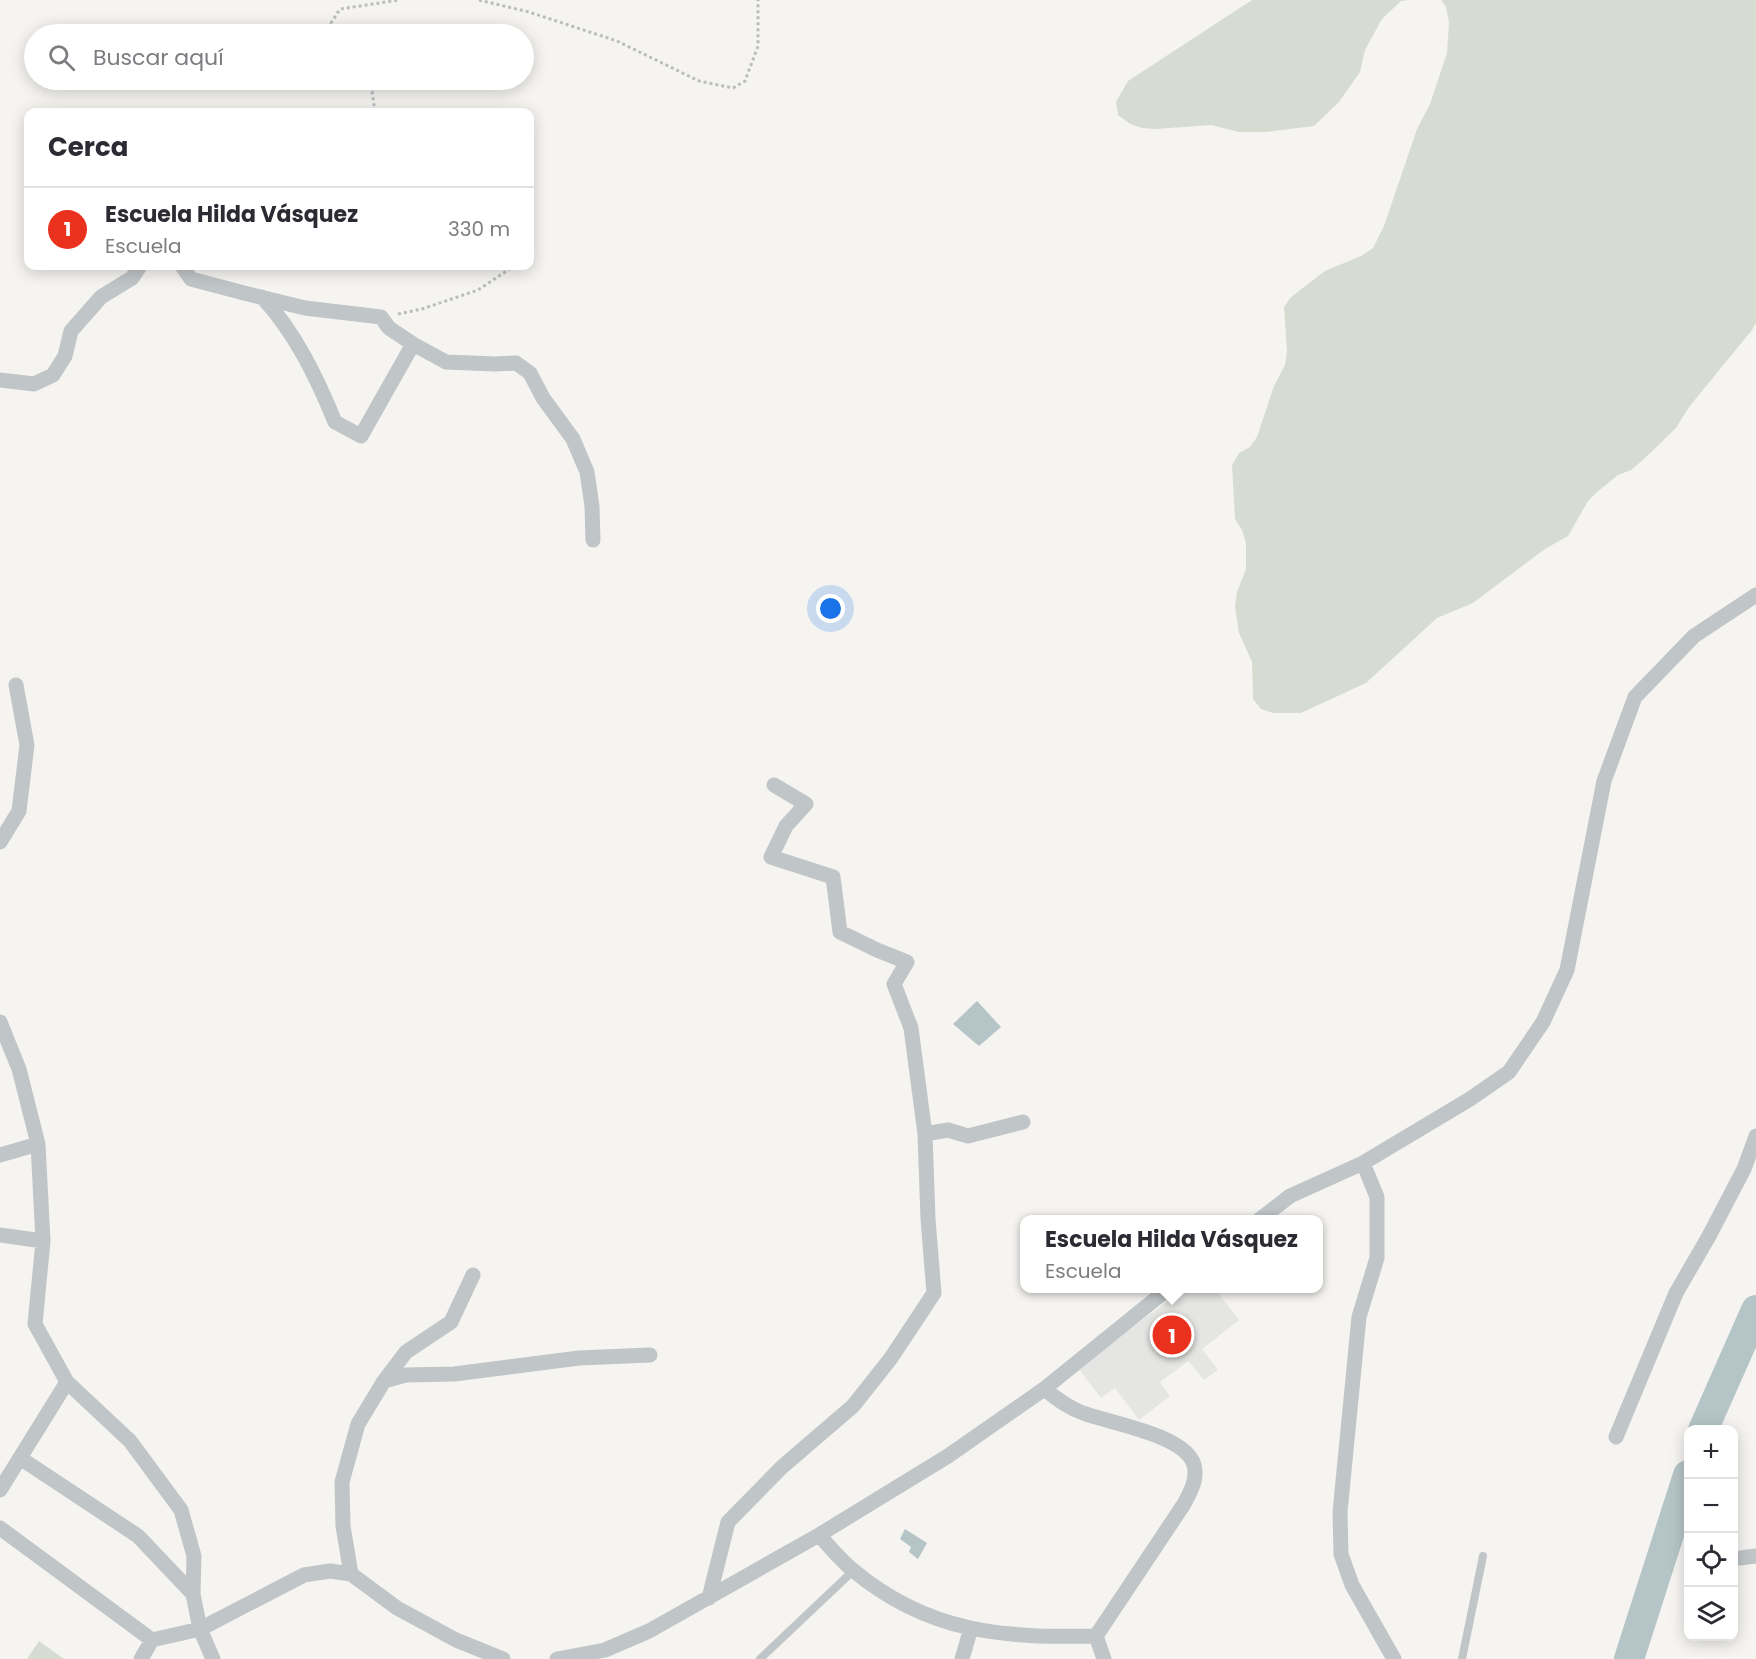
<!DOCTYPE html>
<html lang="es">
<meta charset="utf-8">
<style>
:root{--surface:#fff;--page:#f2f2f3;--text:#2b2b33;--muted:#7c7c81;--line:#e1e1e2;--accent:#e9311d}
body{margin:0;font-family:Poppins,sans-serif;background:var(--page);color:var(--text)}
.controls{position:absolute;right:18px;bottom:18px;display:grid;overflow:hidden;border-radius:12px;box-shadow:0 3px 15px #0003}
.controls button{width:54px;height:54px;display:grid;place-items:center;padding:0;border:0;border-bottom:2px solid var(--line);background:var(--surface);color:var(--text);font:30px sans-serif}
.you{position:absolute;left:831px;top:609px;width:21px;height:21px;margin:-15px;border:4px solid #fff;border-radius:50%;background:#1a73e8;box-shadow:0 0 0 9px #1a73e833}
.badge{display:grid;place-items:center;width:39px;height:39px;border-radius:50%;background:var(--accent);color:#fff;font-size:20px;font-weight:700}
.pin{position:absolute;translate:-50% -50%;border:3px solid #fff;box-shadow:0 2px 6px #0006}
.popup{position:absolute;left:1020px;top:1215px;width:303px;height:78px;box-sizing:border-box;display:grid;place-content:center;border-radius:12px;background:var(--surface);filter:drop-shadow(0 2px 4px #0005);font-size:20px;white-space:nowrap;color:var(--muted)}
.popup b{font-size:22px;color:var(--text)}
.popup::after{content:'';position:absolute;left:50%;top:100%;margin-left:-12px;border:12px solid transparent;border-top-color:var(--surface)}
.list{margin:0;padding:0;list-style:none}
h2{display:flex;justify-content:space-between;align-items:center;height:78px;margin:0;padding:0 24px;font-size:26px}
h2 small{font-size:20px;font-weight:400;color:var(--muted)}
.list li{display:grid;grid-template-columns:39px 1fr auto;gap:18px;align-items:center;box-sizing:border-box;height:84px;padding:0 24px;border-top:2px solid var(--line)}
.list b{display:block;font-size:22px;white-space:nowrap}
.list p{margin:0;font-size:20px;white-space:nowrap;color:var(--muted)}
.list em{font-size:20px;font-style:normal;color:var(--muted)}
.icon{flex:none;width:33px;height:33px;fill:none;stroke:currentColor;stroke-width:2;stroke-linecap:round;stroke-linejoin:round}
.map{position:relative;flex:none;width:1756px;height:1659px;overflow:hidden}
.search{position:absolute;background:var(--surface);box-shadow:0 3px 15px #0003;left:24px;top:24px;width:510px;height:66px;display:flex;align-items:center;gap:15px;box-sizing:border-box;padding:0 21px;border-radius:33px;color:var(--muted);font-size:22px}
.panel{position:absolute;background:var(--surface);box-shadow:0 3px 15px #0003;left:24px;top:108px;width:510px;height:162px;border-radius:12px}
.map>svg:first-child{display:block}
.built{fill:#e5e6e4}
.green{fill:#d7dcd2}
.water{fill:#b5c4c7}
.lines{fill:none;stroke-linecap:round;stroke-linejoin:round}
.river{stroke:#b5c4c7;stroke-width:30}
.path{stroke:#babdbf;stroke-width:3;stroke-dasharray:3 3;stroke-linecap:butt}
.lane{stroke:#c0c5c7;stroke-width:8}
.street{stroke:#c0c5c7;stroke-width:15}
</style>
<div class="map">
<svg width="1756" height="1659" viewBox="0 0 1756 1659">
<rect width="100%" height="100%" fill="#f5f4f1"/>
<path class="built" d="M1184,1289h31l24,31 -37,29 16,21 -14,10 -16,-19 -28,21 10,14 -31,24 -24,-32 -14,10 -23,-30z"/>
<path class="green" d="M1252,0h156l-7,1 -19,18 -17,31 -5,22 -21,30 -25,24 -49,6h-27l-26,-7 -57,4 -13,-1 -12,-4 -12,-9 -2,-13 12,-21z
M1441,0h315v323l-4,7 -63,77 -13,21 -33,32 -12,10 -13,5 -21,17 -9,9 -20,35 -23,13 -72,54 -36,15 -71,65 -65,30h-28l-12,-4 -8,-10 -1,-37 -13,-29 -4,-27 2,-14 9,-23v-26l-4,-13 -7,-11 -3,-54 7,-12 11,-6 7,-10 17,-51 11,-21 2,-14 -3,-44 7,-10 34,-26 36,-15 12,-8 11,-22 33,-97 13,-25 17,-51 2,-31 -3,-15z
M39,1641l25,18h-37z"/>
<path class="water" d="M977,1001l24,26 -22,19 -26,-22z
M905,1529l22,14 -9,16 -9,-7 2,-5 -11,-8z"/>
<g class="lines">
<path class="river" d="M1703,1430l53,-120
M1629,1659l59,-184"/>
<path class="path" d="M479,0l50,12 88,29 82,40 34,7 12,-7 13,-35v-46
M337,34l-6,-11 9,-14 59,-9
M368,80l4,11 3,21
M398,314l24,-5 56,-19 36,-24"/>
<path class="lane" d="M760,1659l93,-88
M1462,1659l21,-103"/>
<path class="street" d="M182,266l9,13 53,14 61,15 76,9 8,11 24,16 -52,92 -26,-14c-18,-44 -40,-90 -73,-125
M413,344l33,18 49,2 21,-1 14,10 13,25 30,41 14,33 5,34 1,34
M0,380l34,4 19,-9 12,-19 6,-25 30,-34 31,-19 8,-12
M0,842l19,-31 8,-66 -11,-60
M0,1022l19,47 19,75 5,97 -8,83 32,58 63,59 51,69 13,46 -1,38 7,35 13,30
M925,1134l23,-4 20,6 55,-14
M0,1155l38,-11
M1363,1163l14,34v61l-18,59 -19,195 1,42 11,31 42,74
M1259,1220l31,-24 73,-33 107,-64 39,-27 34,-50 24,-52 37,-189 31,-84 59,-61 62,-41
M0,1235l43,6
M384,1381l22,-6 48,-1 125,-16 71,-3
M1044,1389c12,9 24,19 39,24 27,10 103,22 111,52 4,15 -4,27 -10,39l-88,132 8,23
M1616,1437l60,-144 33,-57 35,-67 12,-33
M20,1458l118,78 55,58
M0,1490l67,-108
M0,1528l152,112 48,-11 104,-54 26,-4 21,3 46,34 59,32 47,19
M819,1535c11,12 22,26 35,36 75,62 149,67 242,65
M1740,1558l16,-2
M351,1574l-8,-48 -1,-44 16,-58 26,-43 22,-29 45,-30 22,-47
M709,1598l19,-76 54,-55 71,-61 38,-48 43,-65 -6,-74 -3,-85 -14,-106 -17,-44 13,-22 -30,-12 -37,-18 -7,-55 -62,-20 15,-31 20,-22 -32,-19
M141,1659l11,-19
M557,1659l48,-9 44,-19 170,-96 129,-79 96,-67 125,-101
M962,1659l9,-31"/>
</g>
</svg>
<div class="controls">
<button>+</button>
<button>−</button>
<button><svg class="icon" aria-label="locate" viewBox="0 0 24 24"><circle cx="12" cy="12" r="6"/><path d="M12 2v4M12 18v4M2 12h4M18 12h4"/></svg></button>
<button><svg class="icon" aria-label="layers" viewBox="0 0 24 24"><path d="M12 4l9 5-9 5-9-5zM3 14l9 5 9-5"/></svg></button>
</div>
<div class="you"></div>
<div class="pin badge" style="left:1172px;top:1335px">1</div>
<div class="popup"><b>Escuela Hilda Vásquez</b>Escuela</div>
<div class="search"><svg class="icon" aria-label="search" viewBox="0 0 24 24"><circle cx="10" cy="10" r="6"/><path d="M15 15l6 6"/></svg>Buscar aquí</div>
<section class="panel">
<h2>Cerca<small></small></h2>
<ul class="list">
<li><span class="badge">1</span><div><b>Escuela Hilda Vásquez</b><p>Escuela</p></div><em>330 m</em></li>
</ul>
</section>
</div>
